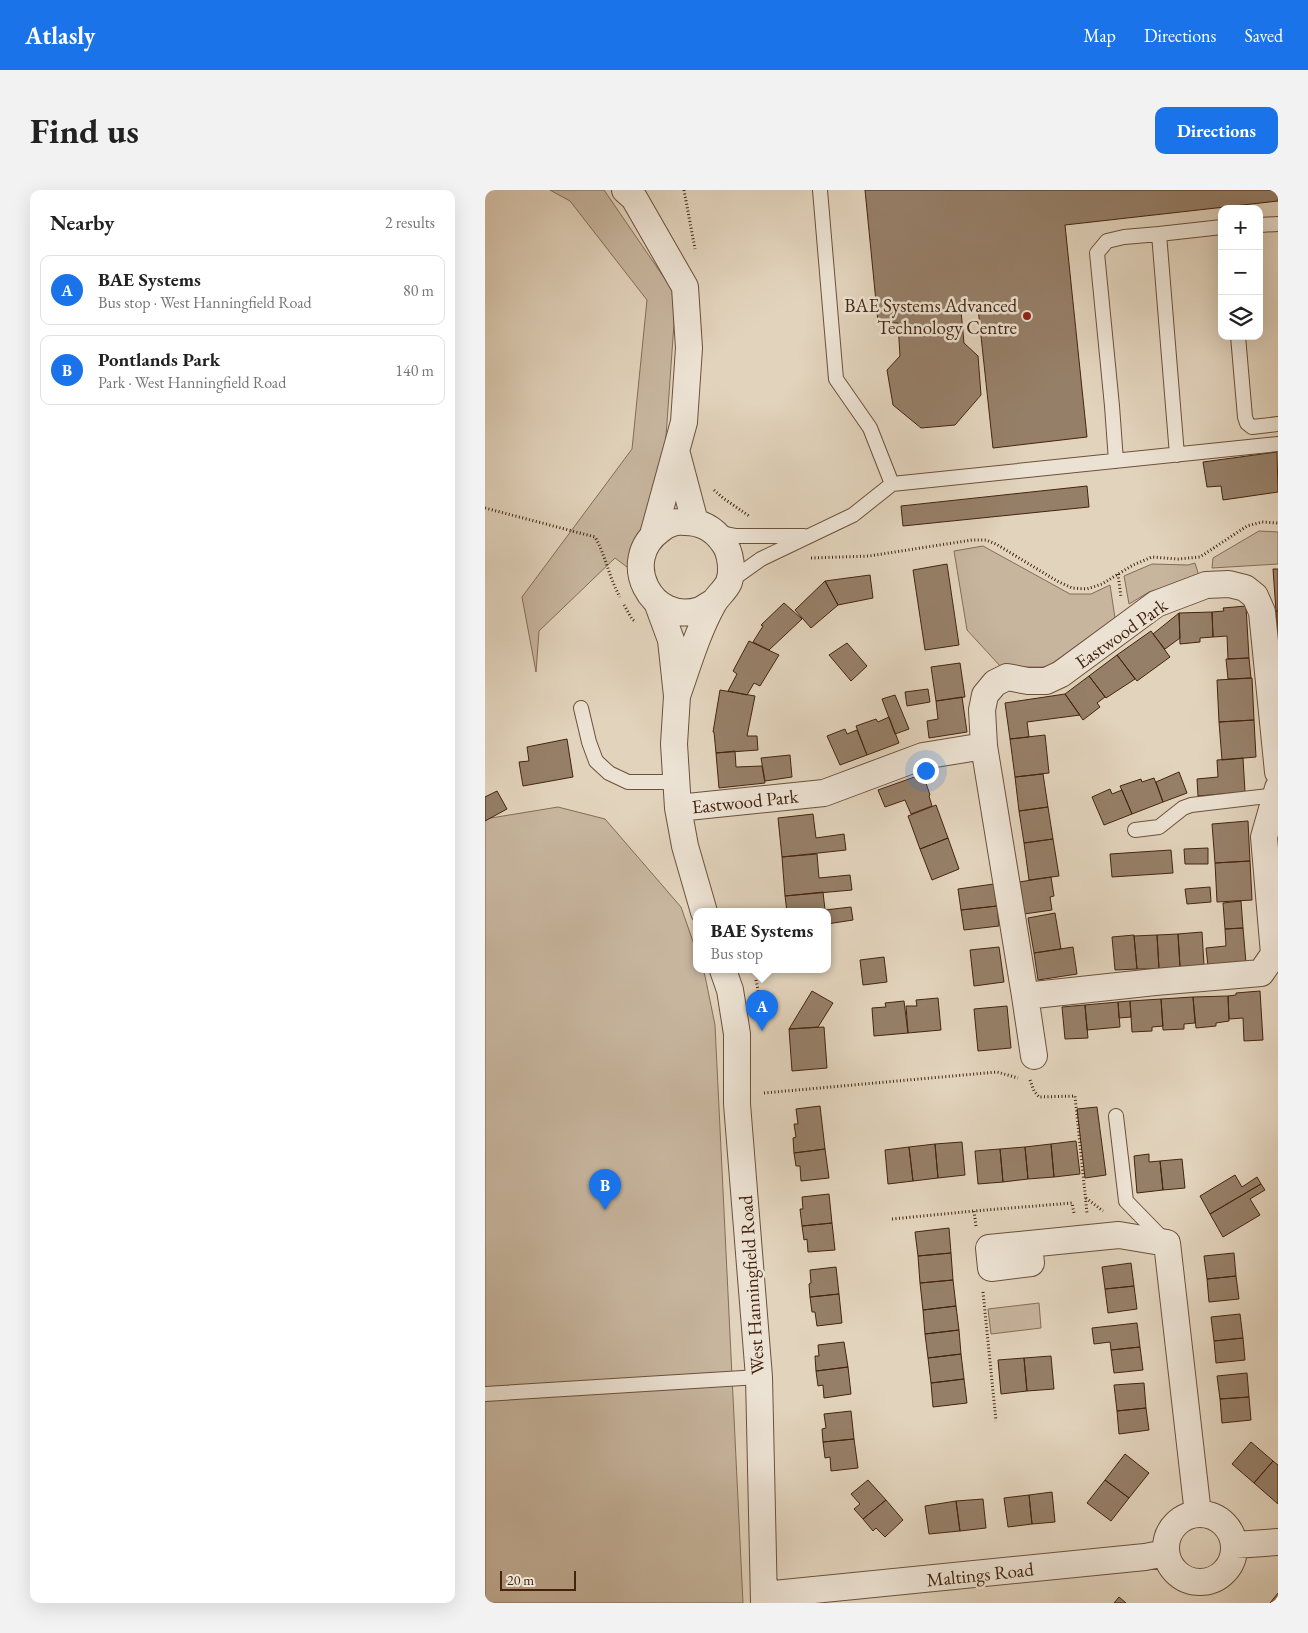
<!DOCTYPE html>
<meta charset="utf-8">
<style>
:root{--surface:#fff;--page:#f2f2f2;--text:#222;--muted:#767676;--line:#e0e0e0;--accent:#1a73e8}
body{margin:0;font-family:"EB Garamond",serif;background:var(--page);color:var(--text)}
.controls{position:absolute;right:15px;top:15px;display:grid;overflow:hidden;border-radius:10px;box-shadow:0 5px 20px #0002}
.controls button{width:45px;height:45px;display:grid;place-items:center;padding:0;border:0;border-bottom:1px solid var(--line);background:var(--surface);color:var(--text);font:25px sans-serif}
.scale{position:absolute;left:15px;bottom:12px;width:76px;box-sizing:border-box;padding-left:5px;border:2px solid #44240e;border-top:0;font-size:14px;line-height:18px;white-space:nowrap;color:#44240e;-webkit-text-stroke:4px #ece2d3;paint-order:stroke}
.you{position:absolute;left:440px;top:580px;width:18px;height:18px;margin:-12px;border:4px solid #fff;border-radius:50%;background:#1a73e8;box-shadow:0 0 0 8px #1a73e833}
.badge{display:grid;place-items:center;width:32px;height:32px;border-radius:50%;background:var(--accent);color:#fff;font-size:16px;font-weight:700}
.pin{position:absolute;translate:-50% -41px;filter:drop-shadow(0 1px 2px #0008)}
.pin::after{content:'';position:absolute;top:26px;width:18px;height:15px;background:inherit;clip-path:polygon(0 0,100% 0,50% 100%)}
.popup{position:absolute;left:208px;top:718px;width:138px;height:65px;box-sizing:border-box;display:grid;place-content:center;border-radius:10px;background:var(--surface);filter:drop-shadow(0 1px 4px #0005);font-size:16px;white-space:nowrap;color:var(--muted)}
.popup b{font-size:19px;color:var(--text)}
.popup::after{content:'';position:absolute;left:50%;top:100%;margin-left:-10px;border:10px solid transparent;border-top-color:var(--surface)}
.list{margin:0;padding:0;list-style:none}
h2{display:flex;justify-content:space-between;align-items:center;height:65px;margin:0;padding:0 20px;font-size:21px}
h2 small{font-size:16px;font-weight:400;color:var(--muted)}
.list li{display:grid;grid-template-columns:32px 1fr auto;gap:15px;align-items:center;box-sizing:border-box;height:70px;margin:0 10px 10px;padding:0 10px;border:1px solid var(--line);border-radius:10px}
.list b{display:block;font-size:19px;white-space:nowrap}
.list p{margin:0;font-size:16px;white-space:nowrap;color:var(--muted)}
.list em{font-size:16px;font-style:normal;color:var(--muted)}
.icon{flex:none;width:28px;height:28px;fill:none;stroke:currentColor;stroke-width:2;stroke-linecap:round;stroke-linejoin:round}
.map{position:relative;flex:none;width:793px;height:1413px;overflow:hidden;border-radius:10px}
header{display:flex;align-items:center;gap:30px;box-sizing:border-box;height:70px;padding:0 25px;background:var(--accent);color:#fff}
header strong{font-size:24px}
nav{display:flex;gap:28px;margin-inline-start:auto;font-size:18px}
.intro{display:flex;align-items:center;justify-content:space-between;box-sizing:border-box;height:120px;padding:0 30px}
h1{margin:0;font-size:35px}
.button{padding:12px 22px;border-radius:10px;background:var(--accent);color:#fff;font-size:18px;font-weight:700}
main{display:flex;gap:30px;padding:0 30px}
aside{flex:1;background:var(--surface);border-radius:10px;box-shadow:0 5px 20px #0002}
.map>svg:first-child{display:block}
.green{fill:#c7b59e;stroke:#866c56}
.building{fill:#967f68;stroke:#44240e}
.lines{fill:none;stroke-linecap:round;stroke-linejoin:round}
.service-casing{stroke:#6c503a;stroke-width:16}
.minor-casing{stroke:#6c503a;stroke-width:28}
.path{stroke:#44240e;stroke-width:3;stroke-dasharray:1 2.5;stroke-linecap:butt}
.service{stroke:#ece2d3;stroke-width:14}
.minor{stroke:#ece2d3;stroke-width:26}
.poi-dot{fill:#8f2418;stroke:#ece2d3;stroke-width:2}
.labels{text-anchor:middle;stroke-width:5;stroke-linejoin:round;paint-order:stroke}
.poi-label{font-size:19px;fill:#44240e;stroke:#ece2d3;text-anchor:end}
.street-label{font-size:19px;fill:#44240e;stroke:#ece2d3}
</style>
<header>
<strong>Atlasly</strong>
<nav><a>Map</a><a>Directions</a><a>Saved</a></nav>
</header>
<div class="intro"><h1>Find us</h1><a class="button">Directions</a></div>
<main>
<aside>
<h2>Nearby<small>2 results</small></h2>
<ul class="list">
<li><span class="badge">A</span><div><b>BAE Systems</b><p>Bus stop · West Hanningfield Road</p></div><em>80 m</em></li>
<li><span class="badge">B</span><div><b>Pontlands Park</b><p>Park · West Hanningfield Road</p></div><em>140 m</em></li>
</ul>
</aside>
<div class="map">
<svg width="793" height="1413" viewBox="0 0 793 1413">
<rect width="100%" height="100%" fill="#e2d3bc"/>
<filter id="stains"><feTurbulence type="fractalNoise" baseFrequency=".004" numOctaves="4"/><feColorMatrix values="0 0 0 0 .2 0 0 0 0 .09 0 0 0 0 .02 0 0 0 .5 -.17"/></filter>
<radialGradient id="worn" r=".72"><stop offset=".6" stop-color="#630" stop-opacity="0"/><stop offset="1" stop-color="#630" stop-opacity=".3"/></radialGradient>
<path class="green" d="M65,0h54l72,105 -13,184 -6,33 -21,25 3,39 -24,-18 -76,73 -3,41 -14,-75 110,-148 15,-149 -77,-99z
M774,341l19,1v32l-66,4 1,-10z
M498,356l87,48h21l19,-9 5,33 -68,49h-46l-34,-37 -13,-79z
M710,373l4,13 -50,16 -20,12 -5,-28 28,-12 36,1z
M73,617l47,12 76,88 16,46v17h6l2,6 10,49 28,578h-258v-784z
M554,1113l2,25 -50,6 -3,-25z"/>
<path class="building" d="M380,0h413v11l-213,24 22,212 -94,11 -15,-140 -17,3 3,32 14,13 3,39 -26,30 -34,3 -28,-23 -6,-35 13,-14 -2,-33 -20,-1z
M792,262l1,40 -55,8 -2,-14 -14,1 -4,-25z
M602,296l2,21 -186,19 -2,-20z
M462,374l12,81 -34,5 -12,-80z
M788,379h5v42h-2z
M385,385l3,23 -35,7 -13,-24z
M340,391l13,24 -27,23 -16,-18z
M299,413l18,16 -33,31 -16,-8 10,-16 -2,-1z
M761,416l3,52 -21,1 -1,-23 -14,1 -1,-25 12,-1 -1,-3z
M791,421h2v26z
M727,422l1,25 -13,1v4l-20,2 -1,-31z
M694,423l1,25 -15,11 -12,-15z
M666,441l19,26 -33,24 -20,-26z
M264,451l30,14 -19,31 -6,-3 -7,12 -19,-4 9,-17 -4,-3z
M362,453l20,23 -16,15 -22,-26z
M632,465l18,24 -29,19 -17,-22z
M764,468l2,20 -23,1 -2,-20z
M475,473l5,34 -29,4 -5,-34z
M604,486l16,21 -8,6 3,4 -17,13 -18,-26z
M767,488l2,42 -35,2 -2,-42z
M443,499l2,13 -23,4 -2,-14z
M235,500l35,6 -8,40h10l1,14 -42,3 -2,-21h-1z
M580,504l15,21 -53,7 2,15 -19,2 -5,-36z
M410,505l14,34 -14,5 -13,-35z
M477,507l5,35 -38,6 -2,-17 11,-2 -2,-18z
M404,527l10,26 -32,12 -11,-29 20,-7 2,3z
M769,530l2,37 -34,3 -3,-38z
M360,539l2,5 10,-4 10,25 -27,10 -13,-29z
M560,545l4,38 -34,4 -5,-38z
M82,549l6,38 -50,9 -4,-24 10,-1 -2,-14z
M250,561l1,16 26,-1 3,17 -46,5 -3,-35z
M305,565l2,22 -27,4 -4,-23z
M758,568l2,34 -47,4 -1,-17 21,-2 -1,-17z
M694,582l8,21 -24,9 -7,-20z
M438,584l7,21 -1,1 3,10 -21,8 -6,-14 -20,7 -7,-17z
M558,584l5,33 -29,4 -4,-34z
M669,588l9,24 -31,12 -12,-28 21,-7 1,3z
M625,599l2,5 10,-4 10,24 -28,11 -12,-28z
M12,601l10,18 -22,12v-24z
M451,615l12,33 -28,11 -12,-33z
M563,617l5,32 -29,4 -5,-32z
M328,624l3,24 28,-4 2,16 -64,7 -4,-39z
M763,631l2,40 -35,2 -3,-39z
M463,648l11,31 -27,11 -12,-31z
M568,649l6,37 -30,4 -5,-37z
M723,658v16h-23l-1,-15z
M686,660l2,23 -61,4 -2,-23z
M332,664l2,24 31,-3 2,15 -67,6 -3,-39z
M765,671l2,39 -35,2 -2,-39z
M566,687l3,19 -4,1 2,13 -28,4 -5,-32z
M509,694l3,22 -36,4 -3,-21z
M725,697l1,15 -24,2 -2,-15z
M338,702l2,18 26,-3 2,13 -26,4v-12h-40l-2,-16z
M756,711l2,27 -18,1 -2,-26z
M512,716l2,20 -35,4 -3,-20z
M570,723l6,36 -27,4 -6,-35z
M758,738l3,35 -38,3 -2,-18 20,-2 -1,-17z
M717,742l2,33 -24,2 -2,-33z
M693,744l2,33 -21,2 -2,-34z
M649,745l3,34 -22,1 -3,-33z
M672,745l2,34h-22l-3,-33z
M514,757l5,35 -30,4 -4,-36z
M588,757l4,27 -39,6 -4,-27z
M399,767l3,25 -24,3 -3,-25z
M327,801l21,12 -15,24 -29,2z
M775,801l3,49 -19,1 -1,-23 -14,1 -1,-23 8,-1v-2z
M743,806l1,25 -13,2v3l-20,2 -3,-31z
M708,807l2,26 -11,1v5l-21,1 -2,-31z
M453,808l3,32 -33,3 -2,-27h11l-1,-6z
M676,809l2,27 -11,1v4l-20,1 -2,-31z
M419,811l4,32 -34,3 -2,-28 14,-1 -1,-4z
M645,811l1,16 -12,1 -1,-16z
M633,812l2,25 -33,3 -2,-25z
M600,815l3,33 -23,1 -3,-32z
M522,816l4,42 -33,3 -4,-42z
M339,837l3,41 -35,3 -3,-42z
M335,916l5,43 -31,4 -1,-15 3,-1 -2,-13h4l-2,-15z
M612,917l9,68 -21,3 -8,-69z
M591,951l4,33 -26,3 -3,-33z
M477,952l3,33 -27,3 -3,-34z
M450,954l3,34 -25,3 -4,-34z
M566,954l3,33 -26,2 -3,-32z
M424,957l4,34 -25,3 -3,-34z
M540,957l3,32 -25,3 -3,-33z
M340,959l4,29 -28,3 -1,-15h-4l-2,-13z
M515,959l3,33 -25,2 -3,-33z
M664,964v8l11,-1 3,29 -26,3 -3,-37z
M697,969l3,29 -22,2 -3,-29z
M750,985l7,12 15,-10 4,7 -51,30 -10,-18z
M776,994l4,6 -15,9 10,16 -37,22 -13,-23z
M344,1004l3,29 -30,3 -2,-17h3l-1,-12z
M347,1033l3,27 -27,2 -1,-13 -3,1 -2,-14z
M464,1038l2,25 -33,3 -3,-24z
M466,1063l2,27 -33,3 -2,-27z
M749,1063l2,23 -29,3 -3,-23z
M646,1073l3,23 -29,3 -3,-22z
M351,1077l3,27 -29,3 -1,-13 2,-1 -1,-13z
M751,1086l3,23 -30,3 -2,-23z
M468,1090l3,26 -33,4 -3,-27z
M649,1096l3,23 -29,4 -3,-24z
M354,1104l3,29 -25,3 -2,-14h-3l-2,-15z
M471,1116l3,24 -34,4 -2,-24z
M755,1124l3,24 -29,3 -3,-24z
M652,1133l3,24 -29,3 -1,-8 -16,2 -2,-16z
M474,1140l2,24 -33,4 -3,-24z
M758,1148l2,22 -29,3 -2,-22z
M359,1152l4,25 -32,4 -1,-15h4l-1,-11z
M655,1157l3,23 -29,3 -3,-23z
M476,1164l3,25 -33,4 -3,-25z
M566,1166l3,33 -27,2 -3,-33z
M539,1168l3,33 -26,3 -3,-34z
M363,1177l3,27 -27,4 -1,-13 -5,1 -2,-15z
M762,1183l2,24 -29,2 -3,-23z
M479,1189l3,24 -34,4 -2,-24z
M659,1193l2,25 -29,3 -3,-26z
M764,1207l2,23 -29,3 -2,-24z
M661,1218l3,22 -30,4 -2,-23z
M366,1221l3,28 -31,3 -1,-13 4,-1 -2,-14z
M369,1249l4,29 -27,3 -1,-14 -5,1 -2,-16z
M766,1252l22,19 -19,22 -22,-19z
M640,1264l24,19 -20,25 -24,-18z
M788,1271l5,4v39l-24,-21z
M383,1290l18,20 -23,19 -9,-10 6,-5 -9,-10z
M620,1290l24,18 -18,23 -24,-18z
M567,1302l3,30 -23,2 -3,-29z
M544,1305l3,29 -24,3 -4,-29z
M498,1309l3,29 -26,3 -4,-30z
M401,1310l17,20 -18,17 -9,-9 -3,3 -10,-12z
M471,1311l4,30 -31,3 -4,-28z
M793,1403v10h-8z
M634,1407l7,6h-12z"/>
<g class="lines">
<g class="service-casing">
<path id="service" d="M335,0l16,189 34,49 22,56
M774,35l19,-1
M753,146l7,81 2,6 5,4 26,-3
M692,265l-18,-221 63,-7
M631,271l-4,-55 -15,-153 10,-12 17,-4 35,-3
M231,342l20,4h68
M245,391l31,-22 92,-44 39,-31 386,-40
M96,518l8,34 7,19 13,12 19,9h48
M650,640l24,-3 24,-19 8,-3 85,-10
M631,926l10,85 37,38
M0,1204l274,-17"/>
</g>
<g class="minor-casing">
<path id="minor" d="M140,0l9,8 51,89 4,61 -5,74 -31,113
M192,264l18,68
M172,412l14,38 6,56 -3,48 4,64 7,38 19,66
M192,506c11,-31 20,-63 36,-92 4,-8 12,-13 16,-22 4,-11 2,-30 -6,-40 -9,-13 -22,-20 -38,-20 -9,-1 -18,2 -25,8 -42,30 -9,96 40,80 5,-2 9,-6 14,-8
M793,582l-16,-160 -7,-16 -10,-8 -16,-4 -23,1 -50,19 -95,70 -15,7h-18l-21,-4 -12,6 -10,12 -3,15 2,36 41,250 130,-14 106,-9 13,-19 -10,-117 14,-49
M193,618l146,-15 99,-37 61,-10
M238,780l7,20 7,44v70l22,273 5,226
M540,806l9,60
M544,1055l2,18 -40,5 -2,-20 130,-13 48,8 31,271
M681 1358a34 34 0 1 1 68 0a34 34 0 1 1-68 0Z
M750,1355l43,-3
M279,1405l381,-38 21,-4"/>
</g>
<path class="path" d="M199,0l11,59
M229,300l9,8 26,18
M0,318l110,29c11,19 14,41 25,60
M326,368l58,-2 103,-16h14l10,4 61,37 15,7 15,1 15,-5 31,-19 19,-8 26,2 22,-2 47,-31 15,-4 16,1
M633,384l3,23
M139,415l8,14 4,3
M271,790l4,20
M545,890l4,11 5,6 36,-1 12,117
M279,903l233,-21 21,6
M601,1008l17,13
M407,1029l82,-8
M491,1036l-2,-15 98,-8 2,10
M498,1102l13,129"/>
<use href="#service" class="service"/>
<use href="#minor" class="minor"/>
</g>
<circle class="poi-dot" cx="542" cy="126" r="5"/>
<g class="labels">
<g class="poi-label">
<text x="532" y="122">BAE Systems Advanced<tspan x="532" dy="22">Technology Centre</tspan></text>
</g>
<g class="street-label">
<text transform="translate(636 443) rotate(-35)" y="7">Eastwood Park</text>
<text transform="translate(260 611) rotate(-6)" y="7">Eastwood Park</text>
<text transform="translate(266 1095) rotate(-94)" y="7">West Hanningfield Road</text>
<text transform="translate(495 1384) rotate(-6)" y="7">Maltings Road</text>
</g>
</g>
<rect width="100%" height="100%" filter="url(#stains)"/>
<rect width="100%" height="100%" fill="url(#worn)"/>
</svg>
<div class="controls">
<button>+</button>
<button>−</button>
<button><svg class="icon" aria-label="layers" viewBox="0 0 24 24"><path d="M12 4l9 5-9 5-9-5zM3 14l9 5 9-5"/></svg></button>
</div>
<div class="scale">20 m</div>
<div class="you"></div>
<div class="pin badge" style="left:277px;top:841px">A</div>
<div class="popup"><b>BAE Systems</b>Bus stop</div>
<div class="pin badge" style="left:120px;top:1020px">B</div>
</div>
</main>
